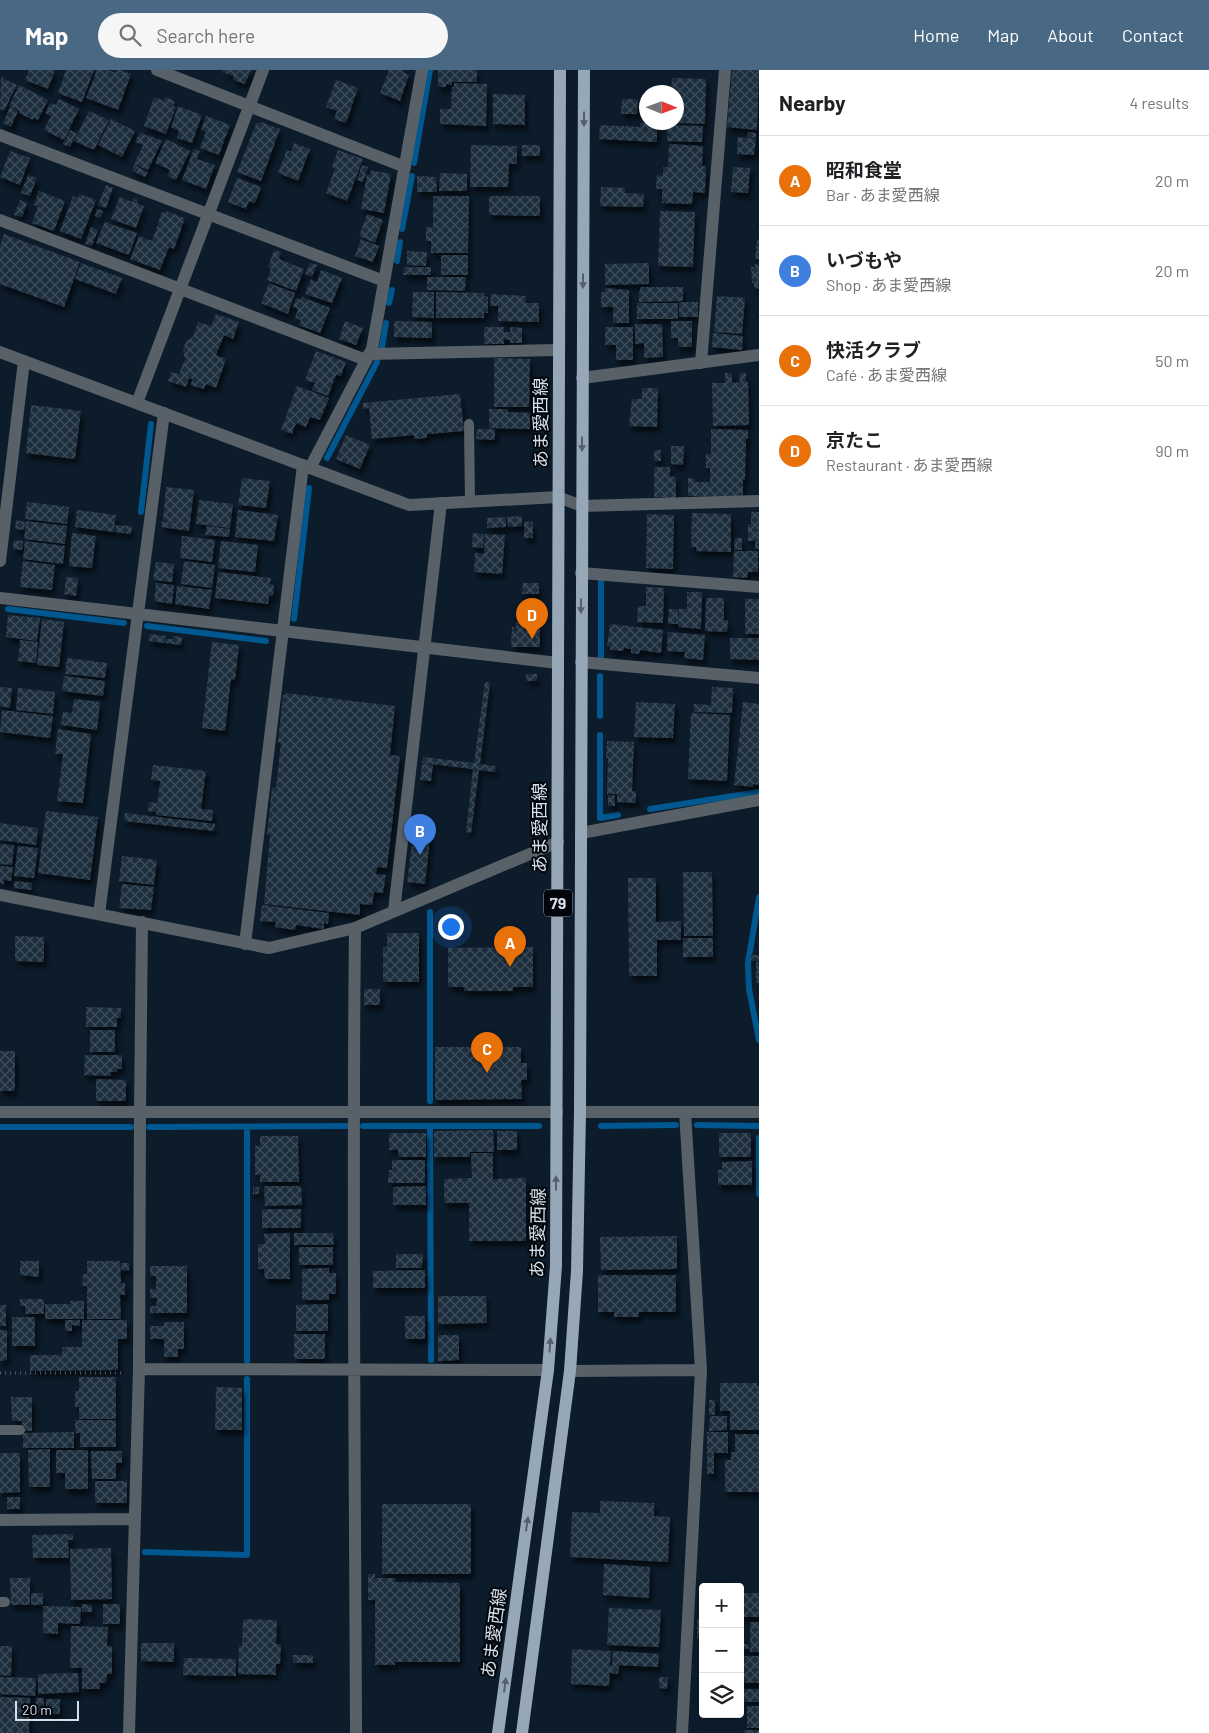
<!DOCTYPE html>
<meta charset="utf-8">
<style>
:root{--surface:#fff;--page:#f6f6f6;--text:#202124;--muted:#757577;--line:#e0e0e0;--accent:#496884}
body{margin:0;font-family:Barlow,"Noto Sans JP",sans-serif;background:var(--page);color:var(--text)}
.controls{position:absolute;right:15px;bottom:15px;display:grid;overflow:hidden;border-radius:5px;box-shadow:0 2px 12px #0003}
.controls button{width:45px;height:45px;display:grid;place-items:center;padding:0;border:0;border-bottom:1px solid var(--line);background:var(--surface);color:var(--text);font:25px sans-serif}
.compass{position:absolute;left:639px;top:15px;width:45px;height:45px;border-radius:50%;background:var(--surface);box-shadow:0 2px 12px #0003;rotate:91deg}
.scale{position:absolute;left:15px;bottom:12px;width:64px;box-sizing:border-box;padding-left:5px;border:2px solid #d5dfe9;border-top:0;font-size:14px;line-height:18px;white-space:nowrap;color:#d5dfe9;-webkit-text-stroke:4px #02060c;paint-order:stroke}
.you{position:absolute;left:450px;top:856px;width:18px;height:18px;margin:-12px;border:4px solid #fff;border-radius:50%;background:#1a73e8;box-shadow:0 0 0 8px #1a73e833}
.badge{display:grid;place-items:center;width:32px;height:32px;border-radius:50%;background:var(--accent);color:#fff;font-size:16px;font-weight:700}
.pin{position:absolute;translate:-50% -41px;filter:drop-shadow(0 1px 2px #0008)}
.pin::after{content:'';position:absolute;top:26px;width:18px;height:15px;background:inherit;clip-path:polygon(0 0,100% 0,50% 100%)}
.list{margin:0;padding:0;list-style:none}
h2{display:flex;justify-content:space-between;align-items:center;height:65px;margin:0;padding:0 20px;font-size:21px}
h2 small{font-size:16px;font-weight:400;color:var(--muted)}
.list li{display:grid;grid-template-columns:32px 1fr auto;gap:15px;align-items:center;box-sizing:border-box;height:90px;padding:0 20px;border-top:1px solid var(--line)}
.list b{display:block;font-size:19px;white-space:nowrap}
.list p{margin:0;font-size:16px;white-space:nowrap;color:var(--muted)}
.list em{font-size:16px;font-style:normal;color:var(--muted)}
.icon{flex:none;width:28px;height:28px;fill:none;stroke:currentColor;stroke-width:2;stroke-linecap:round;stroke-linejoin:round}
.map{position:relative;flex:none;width:759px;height:1663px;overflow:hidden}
header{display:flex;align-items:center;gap:30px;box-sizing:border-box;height:70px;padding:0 25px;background:var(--accent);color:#fff}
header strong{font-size:24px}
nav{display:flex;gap:28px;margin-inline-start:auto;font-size:18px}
.search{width:350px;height:45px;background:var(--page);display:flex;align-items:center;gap:12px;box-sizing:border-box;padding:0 18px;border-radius:28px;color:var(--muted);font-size:19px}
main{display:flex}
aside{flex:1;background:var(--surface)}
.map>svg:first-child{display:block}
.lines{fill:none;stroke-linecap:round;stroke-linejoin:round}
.stream{stroke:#01578f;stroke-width:6}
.building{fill:url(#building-cross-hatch);filter:url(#shadow)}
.path{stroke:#495865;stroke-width:3;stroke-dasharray:1 4;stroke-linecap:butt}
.service{stroke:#586168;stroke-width:10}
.minor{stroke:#586168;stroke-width:12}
.tertiary{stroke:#586168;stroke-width:12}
.primary{stroke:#96a8b8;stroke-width:12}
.oneway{fill:#535f6b}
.labels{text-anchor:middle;stroke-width:4;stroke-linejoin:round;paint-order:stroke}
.shield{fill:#02060c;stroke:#969ea7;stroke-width:1}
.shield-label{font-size:16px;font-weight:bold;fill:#d5dfe9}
.street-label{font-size:18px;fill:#d5dfe9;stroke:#02060c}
</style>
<header>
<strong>Map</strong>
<div class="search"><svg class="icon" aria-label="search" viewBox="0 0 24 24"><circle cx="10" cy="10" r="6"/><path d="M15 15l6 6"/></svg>Search here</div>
<nav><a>Home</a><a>Map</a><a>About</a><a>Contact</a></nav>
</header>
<main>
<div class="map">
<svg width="759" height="1663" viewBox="0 0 759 1663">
<defs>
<pattern id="building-cross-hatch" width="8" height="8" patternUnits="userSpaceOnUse" patternTransform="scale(1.25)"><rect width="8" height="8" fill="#1e2f3e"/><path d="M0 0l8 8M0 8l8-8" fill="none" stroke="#3e4d5a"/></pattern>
<filter id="shadow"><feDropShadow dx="3" dy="5.5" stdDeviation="2.5" flood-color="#0009"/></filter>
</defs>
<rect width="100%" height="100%" fill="#0c1c2b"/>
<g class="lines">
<path class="stream" d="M414,93l16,-93
M402,159l10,-53
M397,191l3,-19
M389,233l3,-13
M382,277l4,-24
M327,388l50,-96
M141,442l10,-88
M8,539l116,14
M294,549l15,-131
M147,556l119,15
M601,587v-76
M600,606v40
M600,665v83l18,-3
M650,739l109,-17
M759,827l-11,66 1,26 10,51
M430,1031v-189
M697,1055l62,1
M363,1056h176
M430,1056l1,234
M601,1056l75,-1
M0,1057h131
M149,1057l197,-1
M247,1057v234
M759,1068v56
M145,1482l102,3v-176"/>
</g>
<path class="building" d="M29,0h26l-7,19 -23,-9z
M66,0h28l-12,32 -24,-9z
M97,0h11l8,3 1,-3h3l11,4 -13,36 -32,-12z
M223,0h28l-6,14 -12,-4 1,-4 -12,-4z
M389,0h14v2l6,3 -9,26 -20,-8z
M438,0h39v12h-25v3l-6,-1v3h-8z
M732,0h27l-2,60 -30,-3z
M1,7l16,8 -13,26 -4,-2z
M672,8l34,1 -1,45 -29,-1v-31h-5z
M336,10l22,8 -12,35 -12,-4 3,-8 -11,-4z
M454,13l33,1 -1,42 -46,-2v-15h11l1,-22h2z
M19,15l29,15 -10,20 -5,-2v2l-14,-7 1,-2 -11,-5z
M493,24l32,1v30l-32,-1z
M154,27l10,4 1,-4 10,4 -2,5 3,1 -10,27 -22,-8z
M59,29l20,10 -15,31 -20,-10 7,-14 -6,-3 5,-10 6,2z
M622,29h16l-1,15h-16z
M178,36l24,9 -10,28 -15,-5 2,-7 -8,-4z
M10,37l8,4 -7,16 -8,-4z
M89,41l20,9 -15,30 -20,-9z
M206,46l24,9 -11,30 -19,-7 6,-16 -5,-2z
M111,49l24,12 -13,26 -24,-12z
M261,52l19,7 -19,52 -24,-9 19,-48z
M640,53l17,1v18l-58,-3 1,-14 40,2z
M668,55l35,1 -1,16 -35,-1z
M70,60l7,3 -7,14 -7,-3z
M140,62l7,4 -4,9 -8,-3z
M748,62l8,1v5l-9,-1z
M148,65l14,6 -14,29 -14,-6z
M738,67l18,2 -2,16 -17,-1z
M166,69l24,12 -14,29 -9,-4 3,-6 -15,-7z
M294,73l16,6 -12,32 -20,-8 9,-23 4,2z
M669,74l34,2 -1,20h4l-1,27 -12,-1 -1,12 -30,-1v-14h-6l1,-14 6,1v-9h5z
M471,75l46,1v18h-8l-1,23h-38z
M522,75h18v11h-18z
M194,79l6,2 -3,8 18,6 -9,24 -24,-9z
M338,80l25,9 -16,42 -21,-8 9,-25 -3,-1z
M10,81l20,7 -10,27 -20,-8z
M134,95l14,7 -3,5 -13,-6z
M362,95l6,2 -5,15 -6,-2z
M733,97l17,1 -2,25 -17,-1z
M371,100l20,4 -7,39 -23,-4 6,-35 3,1z
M440,103l27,1v17h-28z
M28,105l9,3 -7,18 -9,-3z
M417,106l19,1 1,15h-20z
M237,108l24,9 -6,16 -6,-2 -3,8 -18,-7z
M106,115l7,3 -7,20 -8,-3z
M601,117l24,1v5l19,1 -1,13 -43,-1z
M39,121l26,10 -11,30 -22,-8 6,-17 -4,-1z
M79,124l17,6 -15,39 -21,-8 13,-35 5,2z
M433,126h36l-1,57h-37v-12h-5v-14l7,1z
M489,126h51v20l-51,-1z
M120,127l12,5 2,-5 4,2 -1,4 7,3 -8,22 -25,-9z
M20,130l7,3 -5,14 -8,-2z
M97,139l6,2 -3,7 -5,-2z
M166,141l19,7 -11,31 -5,-2 -9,23 -30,-11 9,-23 13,5 10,-29 4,2z
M660,141l35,1 -2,55 -35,-1z
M367,144l16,6 -8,23 -16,-7z
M105,152l32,11 -8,22 -33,-12z
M91,157l7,3 -6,16 -7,-2z
M4,164l76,28 -16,45 -64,-23v-38z
M361,169l18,7 -6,16 -18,-6z
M757,170h2v19h-4z
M274,180l7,2 -2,7 25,10 -8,22 -29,-11 4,-12 -3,-1z
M407,181l20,1 -1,14 -19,-1z
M441,185h27v20h-27z
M81,193l41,15 -6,16 -41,-15z
M310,193l7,2 -5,12 -7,-3z
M649,193v21l-44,1v-21z
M755,194l4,1v24l-5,-1v-5h-2l-1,-16h4z
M404,197h27v8h-28z
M321,200l21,8 -10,25 -27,-9 6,-15 6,3z
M427,207h39l-1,14 -38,-1z
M269,213l26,10 -7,21 -27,-11z
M641,217h42v14l-44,1v-11h1z
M605,218l24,2v33h-16v-16h-12v-15h4z
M413,222h21v26l-22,-1z
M436,222l48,1v3l4,1v16h-4v5h-48z
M491,224l35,2v7h13v19l-41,-1v-15h-8z
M717,226l28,2 -3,36 -28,-2z
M302,227l28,11 -10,25 -21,-8 2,-5 -6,-2 3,-9 -5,-2 3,-9 5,2z
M679,232h19v15h-19z
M637,233h41v16h-41z
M216,244l23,8 -6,17 -9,-4 -8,20 10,4 -10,29 -10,-4 -2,5 -14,-4 3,-6 -4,-1 -3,9 -18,-6 3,-9 8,2 6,-15 -2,-9 2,-6 3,-4 5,-3 5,-15 13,4z
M345,251l18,7 -7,17 -17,-6z
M394,251l38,1v16l-38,-1z
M671,251h21v26h-14v-9h-7z
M635,254h27l1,33 -19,1v-15l-9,1z
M484,257h20v5h6v-5l12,1v15h-12v-3l-6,-1v5h-20z
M605,257h28v33h-17v-15h-11z
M713,263l30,3 -1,14 -30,-3z
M316,281l30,11 -5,14 -5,-1 -8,21 -16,-6 3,-7 -10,-3z
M494,288l36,1 -1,48h-35z
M725,303h7v10l8,-1 -1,-8 7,-1v9h2l1,43 -36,1 -1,-43h13z
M297,316l32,12 -9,22 -10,-3 -4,10 -10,-4 -4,11 -11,-4z
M642,318h16l-1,39 -28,-1 3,-27h10z
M460,324l4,37 -37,3v4l-13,1v-4l-42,4 -3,-31 -6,1v-6z
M31,335l50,6 -6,48 -49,-6z
M489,339h19v3l22,1v16l-41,-1z
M477,359h18v11l-19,-1z
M711,359l37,1v9h-2l-1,41h-2v17l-55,-1v-18l7,1v3h15v-14h-4v-14h5z
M346,365l24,10 -10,24 -24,-10z
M671,376h13l-1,19 -12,-1z
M654,380h7v11h-7z
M654,397h16v9l6,1v21l-22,-1z
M242,408l28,3 -4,27 -28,-3z
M166,417l28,3 -5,41 -28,-4 1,-6 14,2 -13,-3z
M199,430l34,4 -3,24 -34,-4z
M27,432l42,5 -2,17 -42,-5z
M77,440l39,5 -2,17 -39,-5z
M238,440l40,5 -4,26 -39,-4z
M751,442h8v37h-4v-8h-7v-17h3z
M692,443l39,1v38l-35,-1v-4h-5z
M647,444l27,1 -1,54 -27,-1z
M522,446v10l-14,1 -1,-10z
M506,447v10l-19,1v-10z
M16,450l9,2 -1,8 -9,-1z
M26,451l41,5 -2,18 -41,-5z
M524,451l9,1v16h-9z
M116,455l16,1 -1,8 -16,-2z
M207,456l23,3 -1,8 -24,-2z
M72,463l24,3 -4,32 -23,-2z
M473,463l11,1 -1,14 -11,-1z
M485,464l20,1 -3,39 -28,-2 1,-19 9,1z
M182,466l33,4 -3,22 -32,-4z
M735,468h7v12h-8z
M14,470l9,1 -1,9 -9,-1z
M25,471l40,5 -2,18 -40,-5z
M221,471l37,4 -3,27 -37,-4z
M734,481h24v21h-10l-1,6 -14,-1z
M23,491l32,4 -3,25 -32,-3z
M184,491l31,4 -3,23 -31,-4z
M156,492l18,2 -2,18 -19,-2z
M218,502l53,6 -1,6 4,1 -1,11h-4l-1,8 -53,-6z
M66,507l12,1 -2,18 -12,-2z
M156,513l18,2 -2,19 -18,-3z
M523,513h16v11h-17z
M177,516l35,4 -3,19 -34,-5z
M646,517l18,1 -1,35 -26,-1 1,-16h8z
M687,522h15l-1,37 -23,-2 1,-18h8z
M706,528h18v22h4l-1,12 -22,-1z
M745,529h14v35h-14z
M669,539h9v15h-10z
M8,545l32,3 -3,23 -31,-4z
M42,549l22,3 -5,45 -22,-2z
M516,553h24v24h-29l1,-20h3l1,13z
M610,554l53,6 -2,23 -21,-3 -1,4 -8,-1v-4l-7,-1 -1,3 -13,-1v-3l-3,-1z
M668,562l37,3 -2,25 -19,-2 1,-6 -18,-1z
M150,564l16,2v3h7l1,-3 8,1 -1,8 -32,-4z
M730,568h29v22l-29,-1z
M20,570l18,2 -2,21 -18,-2z
M212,572l27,3 -4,35 -4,-1 -6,52 -23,-3z
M67,588l40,5 -2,15 -40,-4z
M526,604h11v7h-11z
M64,606l41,5 -2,15 -41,-5z
M485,612l5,1 -10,81 16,2 -1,6 -16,-2 -8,63 -5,-1 7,-63 -51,-6 1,-6 51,6z
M0,617l12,1 -2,20 -10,-2z
M712,617l21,1 -1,25 -38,-1v-8l17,1z
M18,618l37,4 -2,22 -37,-4z
M286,623l109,13 -5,49 10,1 -13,112 -10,-1 -1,7 10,1 -3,18 -9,-1 -2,13 -12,-1v11l-96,-11 6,-69 -3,-1 5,-46h4l5,-45 -3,-1 5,-47h3z
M74,629l26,3 -3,28 -36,-5 2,-13 9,1z
M636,632l39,2 -2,34 -39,-1z
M743,632l16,2v81l-6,-1v3l-19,-2z
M2,640l51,6 -3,22 -50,-6z
M691,643l39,2 -3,66 -39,-2z
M58,659l33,5 -8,69 -26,-2 6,-47h-8z
M607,671l27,1 -2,49h4v12l-19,-1v-8h-10l1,-36h-2z
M422,694l11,1 -2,16 -11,-1z
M153,695l9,1 -2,15 -9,-1z
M162,696l44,5 -5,38 12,1 -1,11 -56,-6z
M608,725h7v11h-7z
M149,732l8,1 -1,9 -8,-1z
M46,741l52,6 -8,63 -52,-7z
M125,743l90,11 -1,7 -90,-10z
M0,753l38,5 -2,17 -36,-5z
M419,760l8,1 -1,6 4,1 -5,46 -18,-2 6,-46 5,1z
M0,774l14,1 -2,20 -12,-1z
M18,776l20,2 -4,30 -20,-2z
M122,786l35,4 -3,25 -35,-4z
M0,796l13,1 -2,14 -7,-1v4l-4,-1z
M683,802h29l1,64h-29z
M628,808h28v44l25,-1v19h-24v36h-28z
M14,811l18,2 -1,7 -17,-2z
M122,814l32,3 -3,23 -32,-2z
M262,835l67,8 -1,11 -4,-1v6l-28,-4 -1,5 -20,-3 1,-5 -16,-1z
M387,863h32v49h-36v-35h4z
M15,866l29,1v25l-29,-1z
M683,868h30v19h-30z
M533,877v40h-20v4h-49v-4h-16v-39z
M751,885h8v6h-8z
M756,892h3v21h-3z
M364,919h16v16h-16z
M86,937l35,1v10h-4v9h-31z
M90,960h25v22h-25z
M435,977h86v16h6v17h-6l1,19 -87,1z
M0,981h15v40h-15z
M85,985h37v14h-5v3h-6v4l-27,-1z
M96,1009l30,1v21h-30z
M493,1060l1,22h-24v5h-36v-26z
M497,1061h20v19h-20z
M389,1063h37v24h-28v-7h-9z
M719,1063h32v24h-32z
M260,1066h38l1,46h-39v-7h-5v-29h5z
M471,1083h22v26l33,-1v63h-57v-38h-25v-24l28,-1z
M392,1090h33v23h-37l1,-13h3z
M752,1091v24h-34v-15h4v-8z
M264,1116h37l1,19 -37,1z
M426,1116v19h-33v-18z
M253,1117h6v7h-6z
M262,1139h39v19h-39z
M290,1163v46h-25l-1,-10h-6v-25h7l-1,-10z
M294,1163h39l1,12h-40z
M677,1166v33l-76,1 -1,-33z
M299,1177h34v18h-34z
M396,1184h27l-1,14h-26z
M20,1191h19v16l-19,-2z
M87,1191h33l1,22h4v12h-5l1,24h-34v-33h-5l1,-12h4z
M121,1193h8v8l-8,-1z
M150,1196h37v47h-37v-7h6l1,-8h-7v-9h6v-13h-6z
M329,1198v5h7v21h-7v6h-27v-31z
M425,1200v18h-52v-17z
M598,1205h78v37h-37v5h-25v-5h-16z
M438,1226h48l1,27 -49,1z
M20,1229h24v15h-19v-8h-5z
M70,1231h14v18h-39v-15h25z
M328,1234v27h-32v-26z
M0,1235h6v21h-6z
M405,1246h20v23h-20z
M12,1247h23v29h-23z
M65,1250h15v6l-8,-1v6h-7z
M82,1250h45v19h-9v31l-88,1v-16h32v-8h20z
M164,1252h20v27h-6v8h-14v-18h-14v-13h14z
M0,1260h7v30l-7,1z
M294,1264h31v25h-31z
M438,1265h21v25l-21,1z
M79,1307h37v42h-37v-12h-4v-16h4z
M720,1313h37v3h2v44h-29v-19h-10z
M216,1317l26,1v42h-27z
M11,1327h21v34h-9l-1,-10h-10z
M709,1330h6v15h-6z
M710,1346h17v14l-18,1z
M75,1350h41v27h-36v-14h-5z
M74,1362v16h-51v-15z
M707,1362h21v21h-14v21h-7z
M735,1364h24v58h-34v-32h6v-8h4z
M50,1379v38h-21l-1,-37z
M56,1380h32v39h-23v-16h-9z
M91,1381h31v12h-6v16h-24z
M0,1383h20v39l-20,1z
M95,1411h32v22h-32z
M7,1427h13v12h-13z
M600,1431l54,2v13l16,1 -2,45 -98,-5 2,-45 28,1z
M382,1434h89v70h-89z
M73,1464v6h-5l1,18h-36l-1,-23z
M111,1478l1,51 -41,1 -1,-51z
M604,1494l46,3 -1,31 -46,-3z
M368,1504h7v4h20v4l65,1v79h-65v3h-20v-65h-7z
M10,1508h20v27h-19z
M31,1523h12v12h-12z
M740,1523h19v24h-19z
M82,1534l10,1v7h-10z
M103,1534h17v20h-17z
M43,1536l38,1 -1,17 -22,-1v11l-15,-1z
M609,1538l52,2 -2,37 -52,-2z
M243,1549l34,1 -1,24h5l-1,20h-4v11l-38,-1 1,-28h3z
M697,1549h6v19h-6z
M750,1552h9v30h-9z
M71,1556l37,1 -1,19h5v28h-5l-1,9h-6v6h-18v-21h-12z
M141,1573h33v19l-33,-1z
M740,1574h9v5h-9z
M0,1576h12l-1,30 -11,-1z
M572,1579l39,2 -1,14 9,1 -1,8 -8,-1 -1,13 -38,-2z
M613,1581l46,3 -1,13 -46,-2z
M293,1585h20v8h-20z
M740,1586h19v27h-19z
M184,1588l52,1v17l-53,-1z
M78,1603l1,19 -41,2v-20z
M0,1607l36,1 -1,18 -35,-2z
M659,1607h9l-1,12 -8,-1z
M743,1619h16v13h-16z
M0,1627l30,1 -1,35h-29z
M36,1628h8l-1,15h-8z
M46,1629h14v15l-14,-1z
M747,1636h12v22h-12z
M744,1660h15v3h-15z"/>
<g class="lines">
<path class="path" d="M0,1303h122"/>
<path class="service" d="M469,354l1,78
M0,1360h20
M0,1532h5"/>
<path class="minor" d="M157,0l248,97
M0,65l384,146
M0,150l366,140
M369,284l190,-4
M701,293l24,-293
M582,308l177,-23
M137,333l126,-333
M310,398l62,-119 50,-279
M582,436l177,-5
M0,491l24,-200
M581,503l178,14
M0,528l558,65
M581,592l178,16
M581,763l178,-33
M0,825l269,53 86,-20 203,-86
M394,841l47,-408
M99,844l65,-501
M355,858c-3,268 0,537 1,805
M245,874l58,-479
M0,1042h557
M580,1042h179
M139,1299l409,1
M570,1301l131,-1
M0,1450l135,-1
M129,1663l10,-364 1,-256 2,-191
M682,1663l19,-363 -16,-258"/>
<path class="tertiary" d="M0,282l409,153 149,-8 24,9"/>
<path class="primary" d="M498,1663l50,-363 8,-104 4,-1196
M522,1663l48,-362 7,-100 3,-159 4,-1042"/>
</g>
<defs><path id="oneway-solid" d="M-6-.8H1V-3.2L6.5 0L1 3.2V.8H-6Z" transform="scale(1.25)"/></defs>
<g class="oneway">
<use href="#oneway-solid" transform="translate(584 49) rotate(90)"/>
<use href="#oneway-solid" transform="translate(583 211) rotate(90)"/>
<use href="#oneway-solid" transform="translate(582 374) rotate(90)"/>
<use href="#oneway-solid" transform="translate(581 536) rotate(90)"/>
<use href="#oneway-solid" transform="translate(556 1113) rotate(-90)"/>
<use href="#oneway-solid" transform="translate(550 1275) rotate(-86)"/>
<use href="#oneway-solid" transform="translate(527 1454) rotate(-82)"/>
<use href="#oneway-solid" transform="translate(505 1615) rotate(-82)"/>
</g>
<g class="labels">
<rect class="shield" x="544" y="819.5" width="28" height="27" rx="4"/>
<g class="shield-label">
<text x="558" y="839">79</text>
</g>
<g class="street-label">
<text transform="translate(541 353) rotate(-90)" y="6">あま愛西線</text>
<text transform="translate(540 758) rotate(-90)" y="6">あま愛西線</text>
<text transform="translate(538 1163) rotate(-89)" y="6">あま愛西線</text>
<text transform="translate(494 1563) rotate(-82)" y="6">あま愛西線</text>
</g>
</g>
</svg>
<div class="controls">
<button>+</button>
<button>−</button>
<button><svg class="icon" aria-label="layers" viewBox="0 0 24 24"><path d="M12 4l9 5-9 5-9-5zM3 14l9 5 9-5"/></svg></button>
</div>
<svg class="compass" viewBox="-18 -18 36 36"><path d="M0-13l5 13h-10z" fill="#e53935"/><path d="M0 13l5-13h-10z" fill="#757577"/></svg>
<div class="scale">20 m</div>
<div class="you"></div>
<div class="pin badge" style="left:510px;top:897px;background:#e8710a">A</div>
<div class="pin badge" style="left:420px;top:785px;background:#3f7fe0">B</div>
<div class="pin badge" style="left:487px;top:1003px;background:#e8710a">C</div>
<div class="pin badge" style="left:532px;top:569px;background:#e8710a">D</div>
</div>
<aside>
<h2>Nearby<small>4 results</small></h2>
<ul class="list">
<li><span class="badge" style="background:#e8710a">A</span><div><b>昭和食堂</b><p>Bar · あま愛西線</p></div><em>20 m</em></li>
<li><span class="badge" style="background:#3f7fe0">B</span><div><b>いづもや</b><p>Shop · あま愛西線</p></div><em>20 m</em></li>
<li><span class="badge" style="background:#e8710a">C</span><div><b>快活クラブ</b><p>Café · あま愛西線</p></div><em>50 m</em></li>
<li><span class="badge" style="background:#e8710a">D</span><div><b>京たこ</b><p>Restaurant · あま愛西線</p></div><em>90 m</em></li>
</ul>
</aside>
</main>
